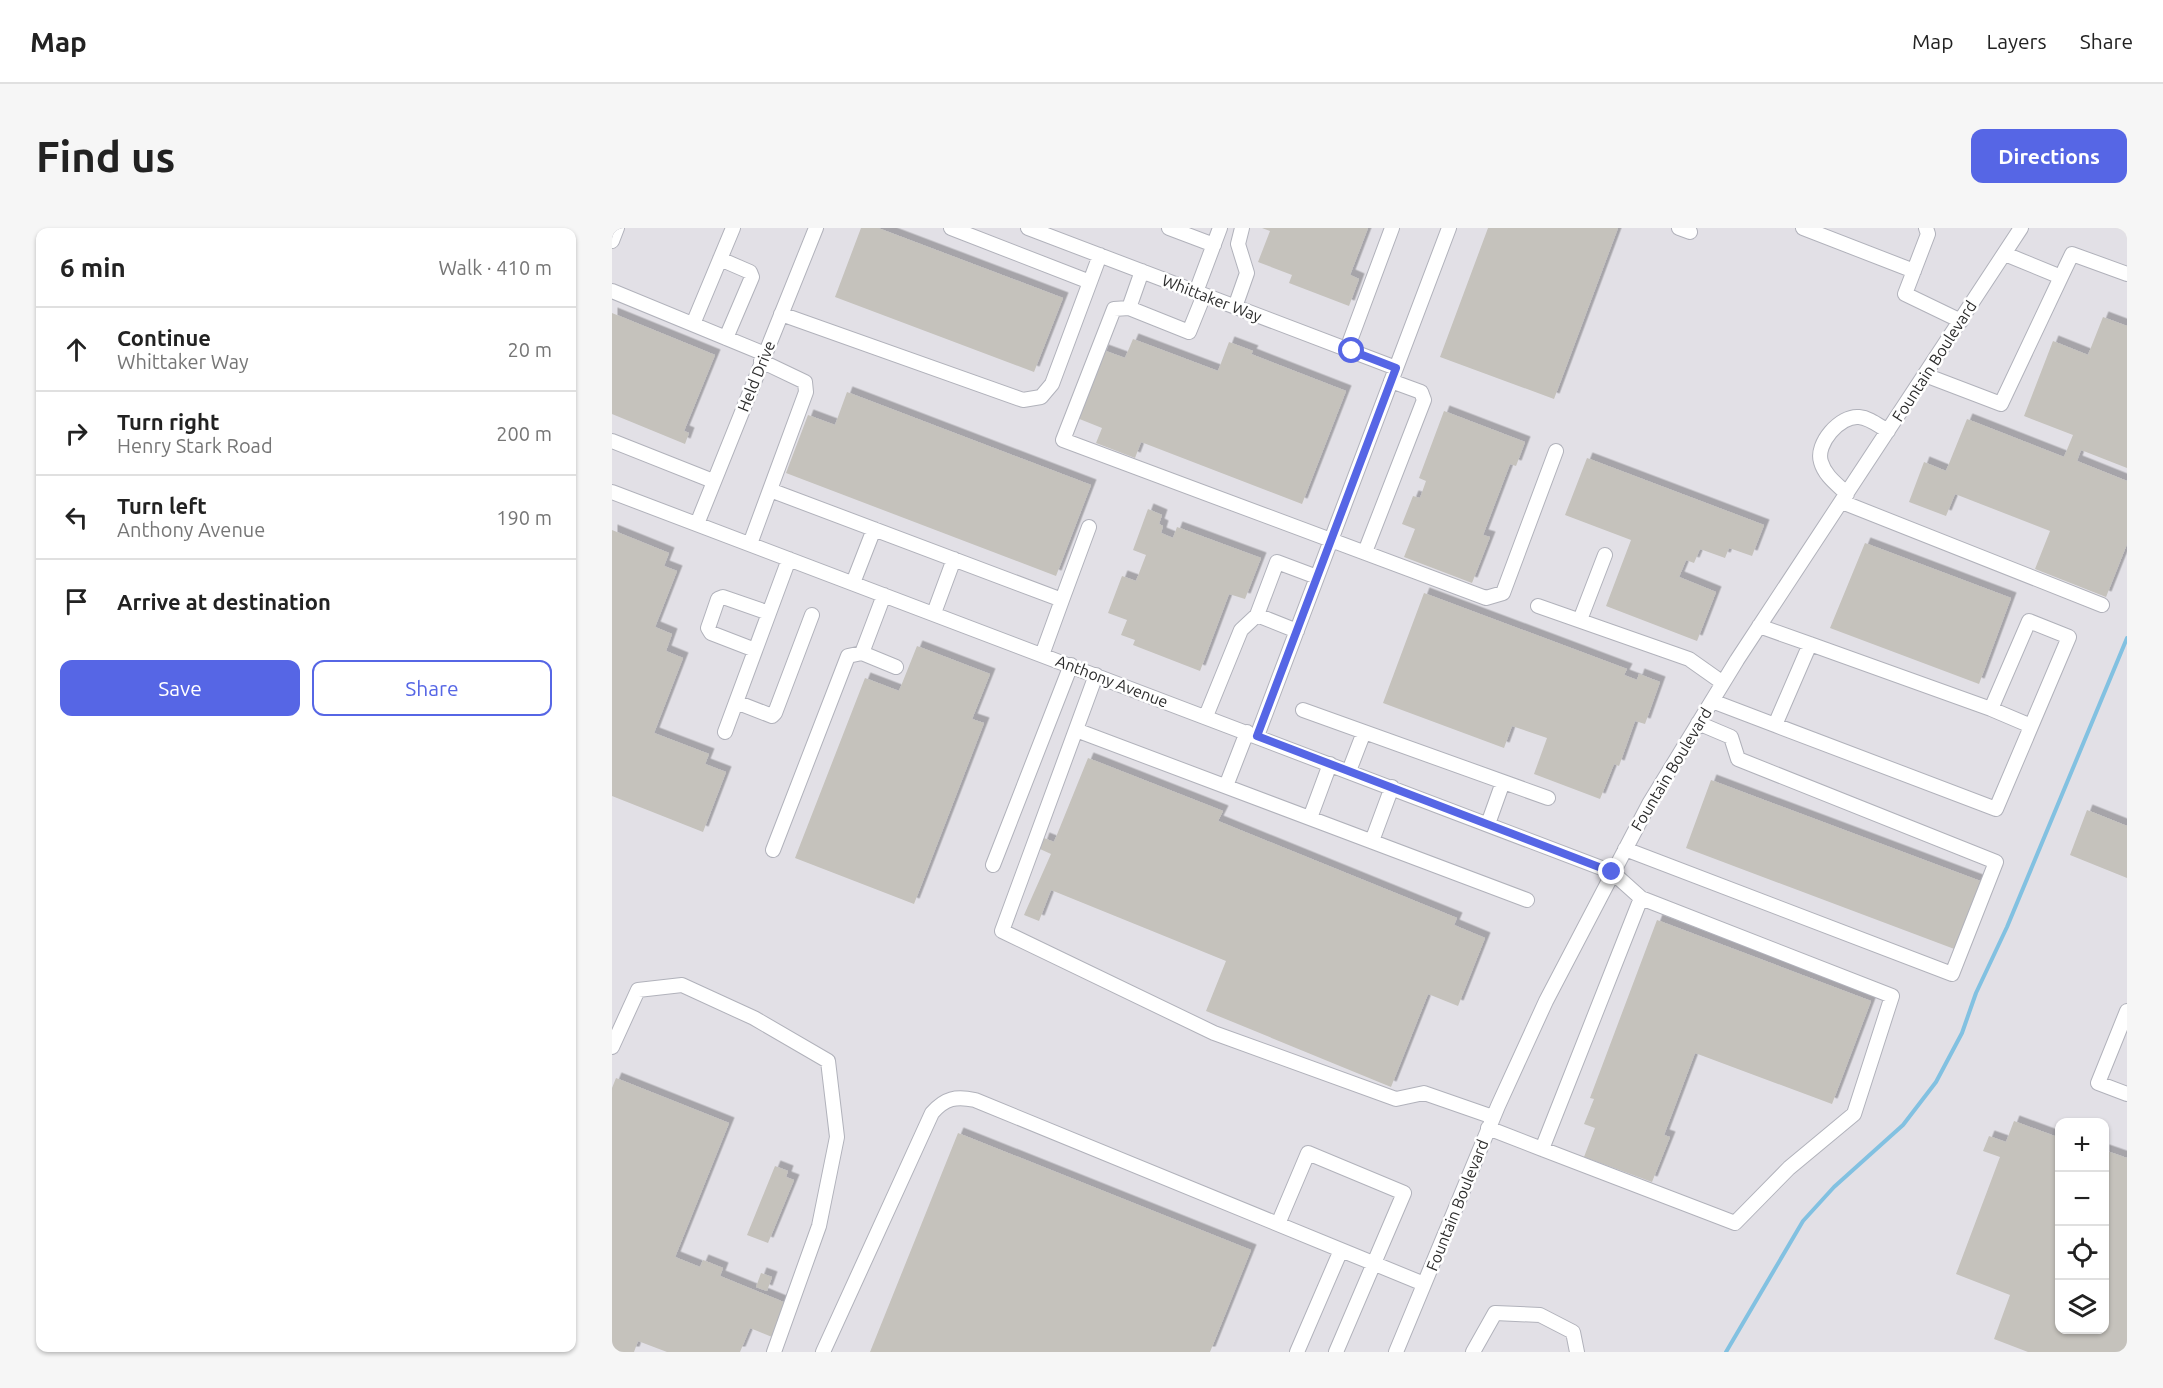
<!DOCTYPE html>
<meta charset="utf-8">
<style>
:root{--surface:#fff;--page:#f6f6f6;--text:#222;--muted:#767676;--line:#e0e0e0;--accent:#5666e5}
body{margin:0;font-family:Ubuntu,sans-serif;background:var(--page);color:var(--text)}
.controls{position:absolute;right:18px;bottom:18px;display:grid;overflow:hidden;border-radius:12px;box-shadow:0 2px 4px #0004}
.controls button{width:54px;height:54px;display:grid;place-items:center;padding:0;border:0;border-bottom:2px solid var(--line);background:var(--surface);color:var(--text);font:30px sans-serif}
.stop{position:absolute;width:18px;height:18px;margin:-14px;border:4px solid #5666e5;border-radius:50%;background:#fff}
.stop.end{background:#5666e5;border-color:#fff;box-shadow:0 2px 6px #0008}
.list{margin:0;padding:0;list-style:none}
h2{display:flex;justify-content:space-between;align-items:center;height:78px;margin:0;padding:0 24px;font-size:26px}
h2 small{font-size:20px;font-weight:400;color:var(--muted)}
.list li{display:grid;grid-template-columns:39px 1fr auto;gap:18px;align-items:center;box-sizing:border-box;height:84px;padding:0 24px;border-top:2px solid var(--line)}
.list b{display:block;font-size:22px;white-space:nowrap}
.list p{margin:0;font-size:20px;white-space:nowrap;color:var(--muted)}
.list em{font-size:20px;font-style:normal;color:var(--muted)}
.actions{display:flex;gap:12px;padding:18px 24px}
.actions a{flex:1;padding:14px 0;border:2px solid var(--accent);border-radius:12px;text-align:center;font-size:21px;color:var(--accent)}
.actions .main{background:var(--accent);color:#fff}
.icon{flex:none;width:33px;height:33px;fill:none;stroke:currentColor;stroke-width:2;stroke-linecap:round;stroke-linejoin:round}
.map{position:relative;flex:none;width:1515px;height:1124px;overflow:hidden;border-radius:12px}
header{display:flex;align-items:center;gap:36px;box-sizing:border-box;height:84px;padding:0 30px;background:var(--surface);border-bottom:2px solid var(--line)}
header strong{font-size:28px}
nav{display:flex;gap:33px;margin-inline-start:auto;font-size:21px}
.intro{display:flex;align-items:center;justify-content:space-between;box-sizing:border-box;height:144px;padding:0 36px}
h1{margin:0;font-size:42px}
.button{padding:15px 27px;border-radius:12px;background:var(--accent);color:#fff;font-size:21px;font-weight:700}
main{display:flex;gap:36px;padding:0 36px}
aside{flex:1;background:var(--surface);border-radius:12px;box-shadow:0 2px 4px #0004}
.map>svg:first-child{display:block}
.industrial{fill:#e2e0e6;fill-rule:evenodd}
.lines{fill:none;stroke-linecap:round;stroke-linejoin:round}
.stream{stroke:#82c1e1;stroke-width:4}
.building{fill:#c5c2bc;filter:url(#shadow)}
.minor-casing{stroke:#b1b2bb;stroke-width:16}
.minor{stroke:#fff;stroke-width:14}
.route{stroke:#5666e5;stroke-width:8}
.labels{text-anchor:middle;stroke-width:5;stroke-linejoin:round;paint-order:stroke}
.street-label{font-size:16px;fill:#2d2d2d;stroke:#fff}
</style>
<header>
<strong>Map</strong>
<nav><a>Map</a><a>Layers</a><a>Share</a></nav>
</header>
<div class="intro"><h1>Find us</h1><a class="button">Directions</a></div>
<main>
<aside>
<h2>6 min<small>Walk · 410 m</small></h2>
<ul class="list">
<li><svg class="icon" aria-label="ahead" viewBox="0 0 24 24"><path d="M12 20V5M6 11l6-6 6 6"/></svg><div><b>Continue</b><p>Whittaker Way</p></div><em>20 m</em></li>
<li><svg class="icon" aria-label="right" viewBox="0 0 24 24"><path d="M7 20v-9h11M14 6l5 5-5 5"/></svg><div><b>Turn right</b><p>Henry Stark Road</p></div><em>200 m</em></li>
<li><svg class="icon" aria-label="left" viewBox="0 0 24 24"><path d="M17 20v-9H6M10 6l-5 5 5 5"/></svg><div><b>Turn left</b><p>Anthony Avenue</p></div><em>190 m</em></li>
<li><svg class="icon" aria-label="arrive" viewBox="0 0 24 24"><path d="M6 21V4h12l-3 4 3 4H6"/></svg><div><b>Arrive at destination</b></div></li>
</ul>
<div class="actions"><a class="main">Save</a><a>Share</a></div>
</aside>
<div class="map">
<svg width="1515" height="1124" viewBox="0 0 1515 1124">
<defs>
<filter id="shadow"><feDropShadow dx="5.5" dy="-5.5" stdDeviation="0" flood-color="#0004"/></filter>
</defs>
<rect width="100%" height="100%" fill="#ece8e1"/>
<path class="industrial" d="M0,0h1515v1124h-1515zM1448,894h44v208h-44z"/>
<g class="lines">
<path class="stream" d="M1114,1124l77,-131 31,-34 69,-62 33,-43 26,-49 14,-40 31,-66 120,-289"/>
</g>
<path class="building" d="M249,0h17l185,70 -29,74 -199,-75z
M650,0h106l-18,47 9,4 -10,27 -60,-23 3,-8 -34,-13 12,-31z
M876,0h130l-64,171 -114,-42z
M0,85l103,42 -31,76 5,2 -4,11 -73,-30z
M1491,89l24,9v142l-46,-18 -4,11 50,20v63l-21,53 -71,-28 15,-38 -95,-37 -9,22 -37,-14 15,-40 22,9 21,-52 97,38 9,-22 -49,-19 29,-75 35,14z
M521,111l85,32 11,-29 24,9 -2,3 95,37 -44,113 -161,-62 -6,16 -39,-15 6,-15 -25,-10 26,-68 22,8z
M235,164l244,93 -35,91 -270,-103 22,-58 27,10z
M832,183l81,31 -9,24 -6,-2 -27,71 7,2 -18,46 -68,-26 11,-28 -13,-5 11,-28 7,2 6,-17 -7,-3z
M975,230l177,67 -12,31 -23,-8 -4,10 -25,-9 -6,14 -8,-3 -7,17 37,15 -19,49 -91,-35 25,-66 -66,-25z
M536,281l14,6 -3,9 4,2 -2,7 12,5 4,-11 84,31 -16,41 -16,-5 -29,77 -67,-26 2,-5 -14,-5 6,-15 -19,-7 14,-37 14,5 10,-26 -13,-5z
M0,302l57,23 -5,13 13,5 -22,56 17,7 -6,17 17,7 -29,75 55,21 -4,10 21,8 -23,60 -91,-36z
M1253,315l146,55 -32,86 -149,-56z
M812,365l203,76 -3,6 13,5 2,-6 21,8 -15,42 -10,-3 -16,45 -5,-2 -14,35 -66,-25 13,-36 -35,-12 -8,22 -121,-45z
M305,418l73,28 -18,45 12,4 -70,181 -119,-46 70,-180 34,13z
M476,530l135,53 -5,10 239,97 -3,7 31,13 -27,68 -30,-12 -37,93 -185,-76 20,-50 -175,-71 -12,31 -15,-6 27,-61 -11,-5 4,-11 10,4z
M1099,552l272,102 -26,68 -271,-102z
M1475,582l40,16v52l-57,-23z
M1045,692l214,81 -39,103 -137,-51 -31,82 6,2 -18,45 -68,-25 11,-29 -11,-4 10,-25 -4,-1z
M4,850l113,45 -54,134 25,10 3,-7 20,8 -3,8 66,27 -14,34 -22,-9 -10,24h-73l-29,-11 -4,11h-22v-264z
M1402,893l46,17v192h44v-180l23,8v194h-99l-34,-13 16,-44 -54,-21 44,-117 -17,-6 6,-15 17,6z
M346,905l293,117 -41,102h-340z
M163,938l13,5 -2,6 8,3 -26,63 -21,-8z
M149,1045l11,4 -5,14 -11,-4z"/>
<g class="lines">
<g class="minor-casing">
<path id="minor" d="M339,0l139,54
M416,0l368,140
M557,0l45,17
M1067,0l11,4
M1191,0l111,43
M1314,0l2,6 -23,60 56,27
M0,13l5,-13
M108,31l30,13 2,5 -26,61
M1449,49l11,-23 55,20
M0,63l153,63
M584,64l24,-64
M592,67l-15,37 -60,-24 -15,1 -51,131 423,158 17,-5 53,-142
M623,79l12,-34 -9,-29 4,-16
M517,80l13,-37
M169,86l242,86 18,-3 11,-13 48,-129
M81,96l40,-96
M735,121l45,-121
M1313,147l76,29 60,-127 -56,-23
M0,213l101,40
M158,262l292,110 -20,55
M0,264l1000,380 29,26 -99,251 -54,-21
M1235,266c-10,-10 -22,-18 -26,-32 -6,-18 19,-47 38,-45 11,1 20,9 29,14
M1230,274l260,103
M85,296l119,-296
M138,316l56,-152 -1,-10 -44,-21
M753,324l59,-152 -3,-8 -30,-11
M241,355l21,-54
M450,372l27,-73
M926,378l151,53 34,24
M322,385l20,-54
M645,387l20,-53 40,15
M968,392l25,-65
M143,422l-44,-17 -3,-5 10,-29 5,-2 46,16
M250,425l34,14
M484,447l-94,256 212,102 182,66 28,-6 69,24
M1100,473l63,24 35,-81 -51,-18
M124,474l36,14 3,-3 37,-98
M1379,481l40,17
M691,482l245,88
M594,488l35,-86 16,-15 40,16
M1163,497l221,84 73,-172 -40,-16 -38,88 -181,-65
M464,502l451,170
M113,504l64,-173
M645,508l192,-508
M737,543l15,-39
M614,558l21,-54
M698,590l20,-54
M876,596l15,-42
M760,613l20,-54
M1013,621l327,125 44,-112 -258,-103 -7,-22 -33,-14
M161,622l75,-194 14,-3 22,-58
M381,637l78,-200
M1515,783l-29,72 29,11
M0,819l26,-57 44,-5 72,33 74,43 9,76 -18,89 -45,126
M930,921l193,74 54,-55 65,-54 38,-118 -251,-98
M666,996l30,-71 96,40 -68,159
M211,1124l109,-239c13,-15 24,-17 43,-13l366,150
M685,1124l44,-102 83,34
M784,1124l102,-246 48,-105 103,-197 88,-144 284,-432
M861,1124l22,-39 45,2 33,17 4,20"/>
</g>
<use href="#minor" class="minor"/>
</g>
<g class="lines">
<path class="route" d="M740,123l44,17 -139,368 355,136"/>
</g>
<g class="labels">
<g class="street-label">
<text transform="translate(600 70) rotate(21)" y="6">Whittaker Way</text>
<text transform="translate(1322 133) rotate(-57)" y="6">Fountain Boulevard</text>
<text transform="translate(144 148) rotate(-68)" y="6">Held Drive</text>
<text transform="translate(500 453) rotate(21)" y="6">Anthony Avenue</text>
<text transform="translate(1059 541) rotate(-59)" y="6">Fountain Boulevard</text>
<text transform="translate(845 977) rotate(-68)" y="6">Fountain Boulevard</text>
</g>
</g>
</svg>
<div class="controls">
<button>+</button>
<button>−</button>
<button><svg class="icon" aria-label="locate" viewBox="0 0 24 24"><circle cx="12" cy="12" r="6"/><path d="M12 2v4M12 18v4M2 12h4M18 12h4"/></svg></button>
<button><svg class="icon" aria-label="layers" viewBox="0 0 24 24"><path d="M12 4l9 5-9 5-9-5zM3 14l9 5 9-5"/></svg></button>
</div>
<div class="stop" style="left:740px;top:123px"></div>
<div class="stop end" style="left:1000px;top:644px"></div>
</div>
</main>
